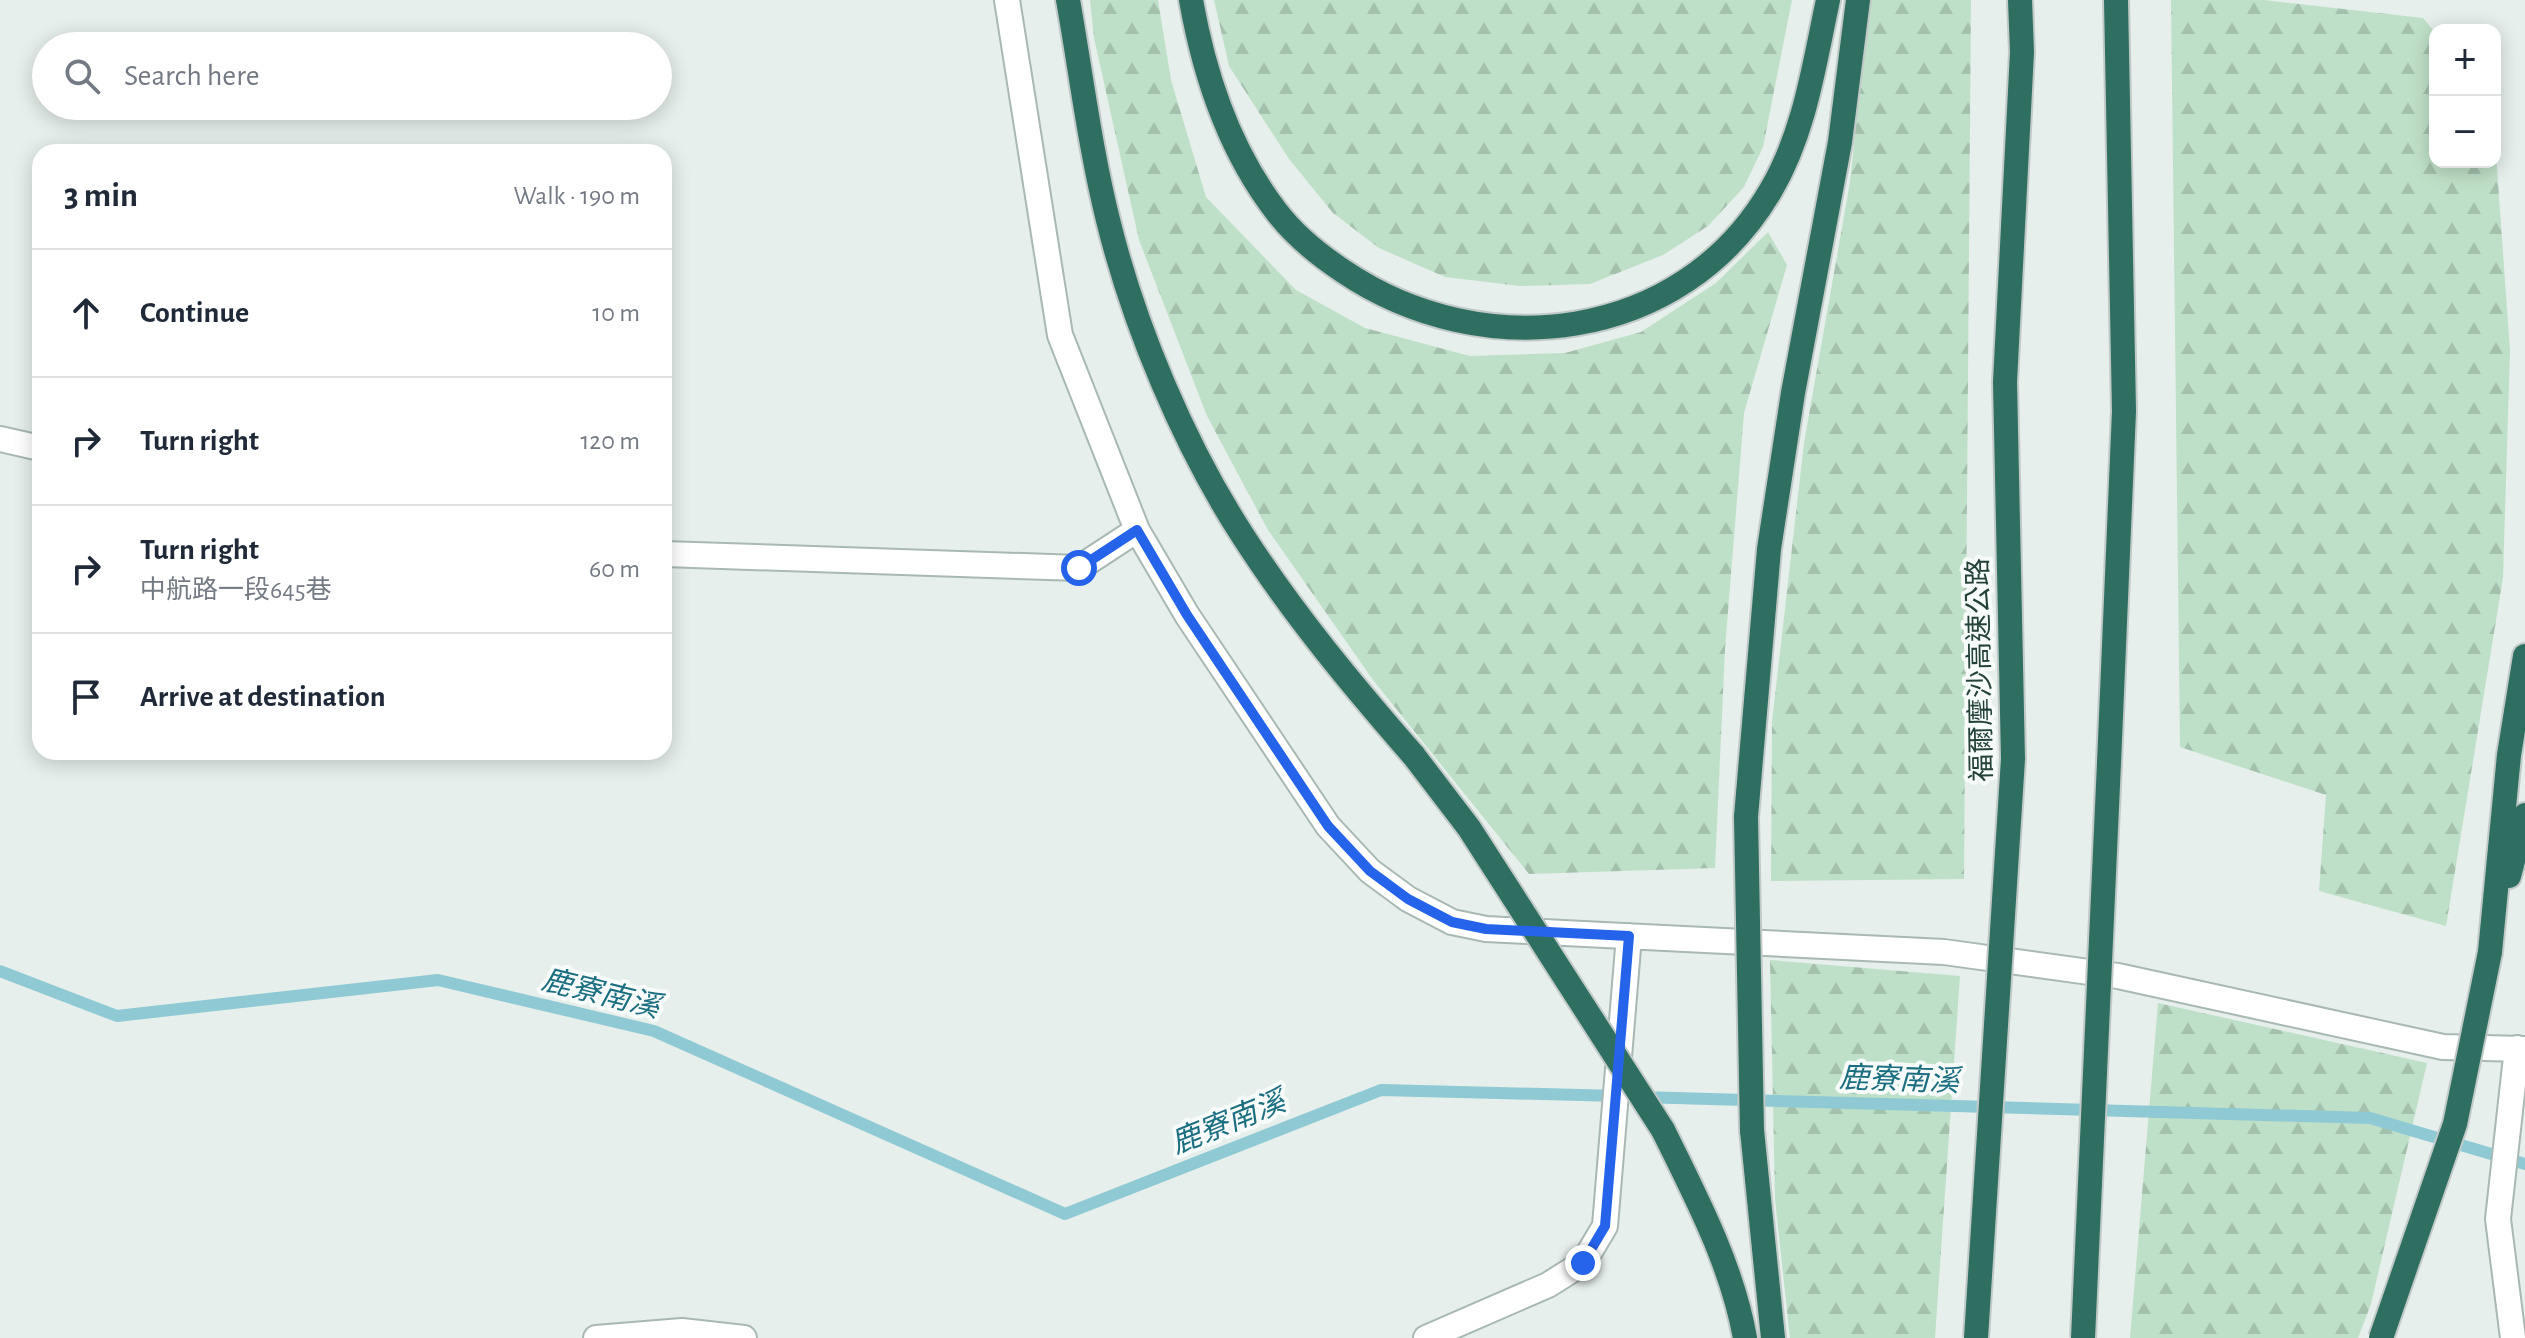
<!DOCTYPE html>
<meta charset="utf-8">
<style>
:root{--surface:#fff;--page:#f6f6f7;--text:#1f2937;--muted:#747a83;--line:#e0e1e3}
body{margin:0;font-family:"Alegreya Sans","Noto Sans TC",sans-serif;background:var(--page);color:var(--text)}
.controls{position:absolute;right:24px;top:24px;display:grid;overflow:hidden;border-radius:16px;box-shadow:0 4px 20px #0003}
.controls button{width:72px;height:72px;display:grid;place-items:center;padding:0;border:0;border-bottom:2px solid var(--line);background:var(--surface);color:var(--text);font:40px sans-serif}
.stop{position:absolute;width:24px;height:24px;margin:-18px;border:6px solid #2563eb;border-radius:50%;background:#fff}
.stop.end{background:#2563eb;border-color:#fff;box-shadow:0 2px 8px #0008}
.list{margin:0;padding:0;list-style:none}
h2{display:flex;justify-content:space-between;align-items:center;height:104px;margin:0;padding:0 32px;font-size:34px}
h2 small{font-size:26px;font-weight:400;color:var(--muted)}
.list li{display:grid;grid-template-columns:52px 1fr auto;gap:24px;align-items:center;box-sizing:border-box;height:128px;padding:0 32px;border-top:2px solid var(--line)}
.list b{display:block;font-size:30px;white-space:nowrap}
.list p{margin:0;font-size:26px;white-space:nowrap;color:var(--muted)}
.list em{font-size:26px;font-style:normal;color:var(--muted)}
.icon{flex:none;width:44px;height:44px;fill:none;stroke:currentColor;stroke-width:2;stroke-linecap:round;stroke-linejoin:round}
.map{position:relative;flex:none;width:2525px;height:1338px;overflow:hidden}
.search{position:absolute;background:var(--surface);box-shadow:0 4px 20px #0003;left:32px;top:32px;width:640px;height:88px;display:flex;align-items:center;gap:20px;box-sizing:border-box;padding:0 28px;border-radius:44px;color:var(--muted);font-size:30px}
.panel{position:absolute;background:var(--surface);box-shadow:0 4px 20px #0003;left:32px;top:144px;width:640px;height:616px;border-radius:24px}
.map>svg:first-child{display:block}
.forest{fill:url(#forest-firs)}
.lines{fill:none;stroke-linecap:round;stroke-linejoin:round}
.stream{stroke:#8ec9d4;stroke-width:12}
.minor-casing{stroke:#a8b8b2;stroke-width:28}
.highway-casing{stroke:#c2cac8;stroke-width:28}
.minor{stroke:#fff;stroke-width:24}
.highway{stroke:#2f6f62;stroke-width:24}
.highway-bridge-casing{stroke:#c2cac8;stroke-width:28;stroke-linecap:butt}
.highway-bridge{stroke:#2f6f62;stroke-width:24}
.route{stroke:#2563eb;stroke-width:10}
.labels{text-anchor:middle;stroke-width:8;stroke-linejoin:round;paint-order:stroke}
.street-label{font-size:28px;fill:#24423a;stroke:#f7fbf9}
.water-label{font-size:30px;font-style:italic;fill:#1c6f80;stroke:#f7fbf9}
</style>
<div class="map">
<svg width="2525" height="1338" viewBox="0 0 2525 1338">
<defs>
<pattern id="forest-firs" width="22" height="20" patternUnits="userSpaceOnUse" patternTransform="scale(2)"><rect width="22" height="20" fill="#bfe0c8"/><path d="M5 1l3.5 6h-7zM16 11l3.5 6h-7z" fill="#a4c1ad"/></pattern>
</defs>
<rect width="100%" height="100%" fill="#e6efeb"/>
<path class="forest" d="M1090,0h68l13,80 35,117 90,93 69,38 105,28 95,-3 76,-21 75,-49 52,-51 19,33 -43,148 -19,236 -10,219 -186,6 -156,-194 -105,-150 -61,-114 -68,-176 -45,-202z
M1214,0h578l-29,147 -19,40 -36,39 -45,29 -73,29 -70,2 -75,-9 -66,-29 -46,-35 -44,-54 -60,-93z
M1869,0h102l-7,879 -193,2 1,-159 32,-279 46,-261z
M2171,0h93l159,18 12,14v130h60v-22l15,211 -7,227 -57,348 -127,-35 7,-96 -146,-48z
M1770,960l190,16 -25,362h-145l-15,-139z
M2158,1003l269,60 -56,241 -13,34h-228z"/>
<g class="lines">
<path class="stream" d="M0,971l117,45 321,-36 216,51 411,183 316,-124 237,6
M1640,1097l730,21 155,46"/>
<g class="minor-casing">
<path id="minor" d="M1007,0l53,335 77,195 50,85 141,211 42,45 38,28 44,23 34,7 458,23 174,24 325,71 82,2
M0,439l40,9
M664,554l415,14 58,-38
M596,1338l86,-7 62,7
M1426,1338l122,-53 35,-22 22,-37 24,-290
M2513,1338l-15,-119 19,-171"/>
</g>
<g class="highway-casing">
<path id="highway" d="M1068,0c13,73 22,148 40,220 26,106 76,225 135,316 50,78 110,150 171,220
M1191,0c13,74 39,151 85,211 18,24 43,44 67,60 140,95 339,72 428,-81 34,-58 43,-125 57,-190
M2013,759l-8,-377 17,-330 -2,-52
M2109,763l15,-352 -8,-411
M1746,817l23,-268 24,-156 47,-251 18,-142
M2509,876l16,-61
M2490,952l19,-197 16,-99
M1663,1130c33,67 69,135 82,208
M1752,1130l21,208"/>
</g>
<use href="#minor" class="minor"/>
<use href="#highway" class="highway"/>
<g class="highway-bridge-casing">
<path id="highway-bridge" d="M1414,756l55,72 194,302
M1746,817l6,313
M1976,1338l37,-579
M2083,1338l26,-575
M2381,1338l74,-214 35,-172"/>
</g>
<use href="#highway-bridge" class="highway-bridge"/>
</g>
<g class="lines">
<path class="route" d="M1079,568l58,-38 50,85 141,211 42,45 38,28 44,23 34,7 143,7 -24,290 -22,37"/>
</g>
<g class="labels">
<g class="street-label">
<text transform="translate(1979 670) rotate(-91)" y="10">福爾摩沙高速公路</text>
</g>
<g class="water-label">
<text transform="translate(601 993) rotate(14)" y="10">鹿寮南溪</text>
<text transform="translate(1899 1079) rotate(2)" y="10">鹿寮南溪</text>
<text transform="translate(1228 1122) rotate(-22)" y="10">鹿寮南溪</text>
</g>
</g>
</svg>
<div class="controls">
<button>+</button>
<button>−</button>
</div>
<div class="stop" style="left:1079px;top:568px"></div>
<div class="stop end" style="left:1583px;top:1263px"></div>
<div class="search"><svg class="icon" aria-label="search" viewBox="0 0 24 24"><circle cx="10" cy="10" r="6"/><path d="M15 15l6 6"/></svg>Search here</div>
<section class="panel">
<h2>3 min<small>Walk · 190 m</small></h2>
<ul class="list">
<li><svg class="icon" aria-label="ahead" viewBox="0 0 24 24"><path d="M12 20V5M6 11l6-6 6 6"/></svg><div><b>Continue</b></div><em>10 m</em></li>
<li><svg class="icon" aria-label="right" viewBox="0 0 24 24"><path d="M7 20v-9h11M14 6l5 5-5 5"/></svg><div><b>Turn right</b></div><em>120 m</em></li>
<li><svg class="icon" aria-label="right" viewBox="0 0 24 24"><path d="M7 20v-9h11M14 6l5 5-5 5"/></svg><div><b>Turn right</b><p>中航路一段645巷</p></div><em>60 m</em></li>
<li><svg class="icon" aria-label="arrive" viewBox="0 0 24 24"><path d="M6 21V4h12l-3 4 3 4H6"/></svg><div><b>Arrive at destination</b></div></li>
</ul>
</section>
</div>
